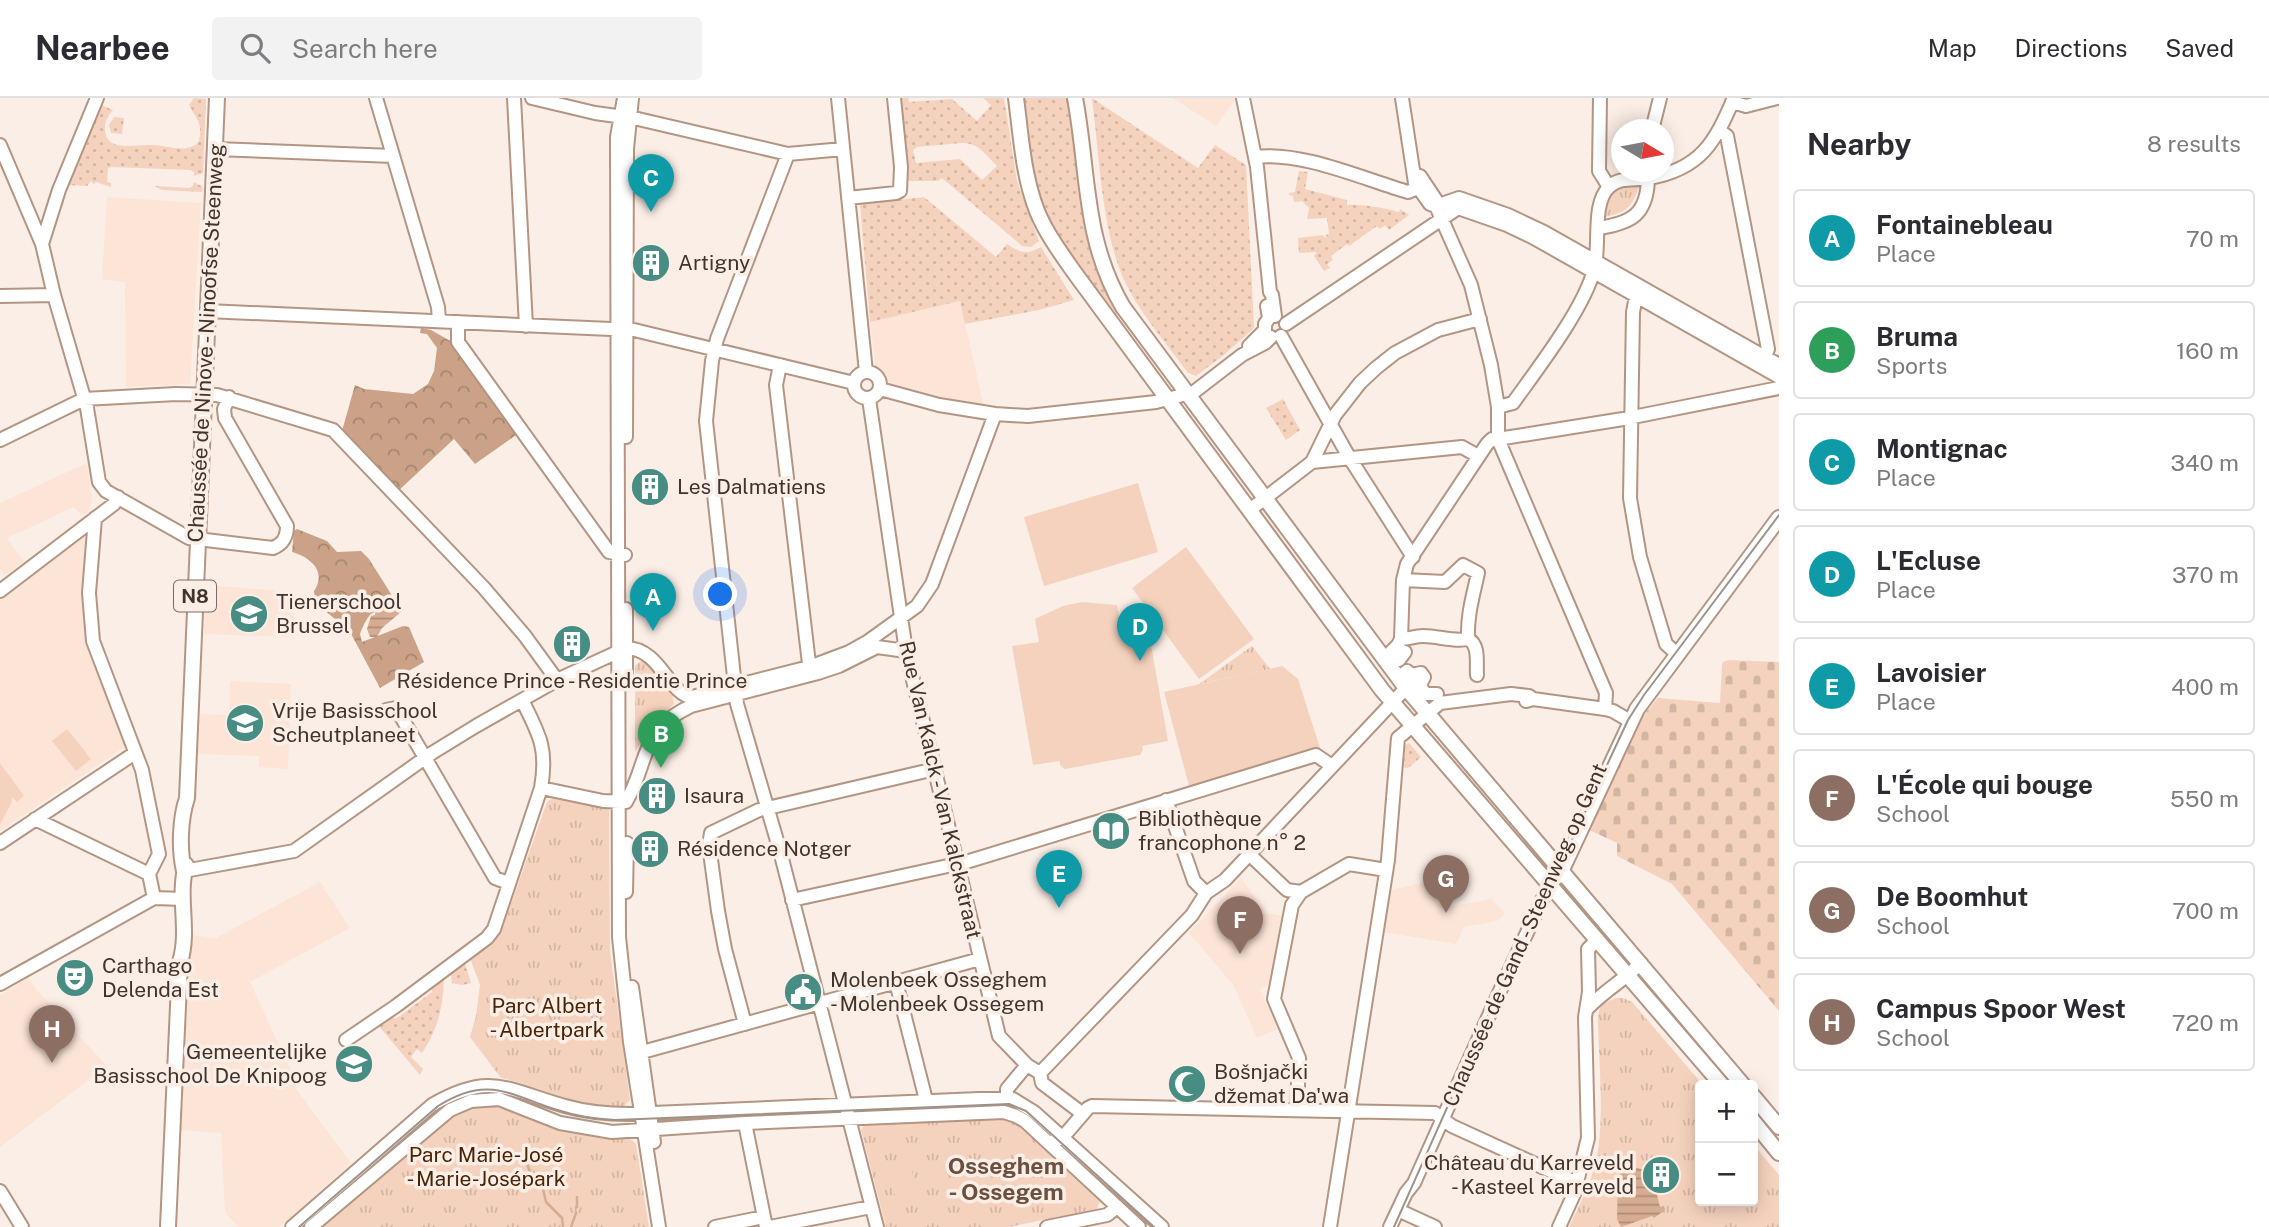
<!DOCTYPE html>
<meta charset="utf-8">
<style>
:root{--surface:#fff;--page:#f2f2f3;--text:#2b2b33;--muted:#7c7c81;--line:#e1e1e2;--accent:#488d83}
body{margin:0;font-family:"Public Sans",sans-serif;background:var(--page);color:var(--text)}
.controls{position:absolute;right:21px;bottom:21px;display:grid;overflow:hidden;border-radius:7px;box-shadow:0 4px 18px #0003}
.controls button{width:63px;height:63px;display:grid;place-items:center;padding:0;border:0;border-bottom:2px solid var(--line);background:var(--surface);color:var(--text);font:35px sans-serif}
.compass{position:absolute;left:1611px;top:21px;width:63px;height:63px;border-radius:50%;background:var(--surface);box-shadow:0 4px 18px #0003;rotate:100deg}
.you{position:absolute;left:721px;top:497px;width:24px;height:24px;margin:-18px;border:5px solid #fff;border-radius:50%;background:#1a73e8;box-shadow:0 0 0 10px #1a73e833}
.badge{display:grid;place-items:center;width:46px;height:46px;border-radius:50%;background:var(--accent);color:#fff;font-size:23px;font-weight:700}
.pin{position:absolute;translate:-50% -58px;filter:drop-shadow(0 2px 4px #0008)}
.pin::after{content:'';position:absolute;top:37px;width:24px;height:21px;background:inherit;clip-path:polygon(0 0,100% 0,50% 100%)}
.list{margin:0;padding:0;list-style:none}
h2{display:flex;justify-content:space-between;align-items:center;height:91px;margin:0;padding:0 28px;font-size:30px}
h2 small{font-size:23px;font-weight:400;color:var(--muted)}
.list li{display:grid;grid-template-columns:46px 1fr auto;gap:21px;align-items:center;box-sizing:border-box;height:98px;margin:0 14px 14px;padding:0 14px;border:2px solid var(--line);border-radius:7px}
.list b{display:block;font-size:26px;white-space:nowrap}
.list p{margin:0;font-size:23px;white-space:nowrap;color:var(--muted)}
.list em{font-size:23px;font-style:normal;color:var(--muted)}
.icon{flex:none;width:38px;height:38px;fill:none;stroke:currentColor;stroke-width:2;stroke-linecap:round;stroke-linejoin:round}
.map{position:relative;flex:none;width:1779px;height:1129px;overflow:hidden}
header{display:flex;align-items:center;gap:42px;box-sizing:border-box;height:98px;padding:0 35px;background:var(--surface);border-bottom:2px solid var(--line)}
header strong{font-size:33px}
nav{display:flex;gap:38px;margin-inline-start:auto;font-size:24px}
.search{width:490px;height:63px;background:var(--page);display:flex;align-items:center;gap:18px;box-sizing:border-box;padding:0 24px;border-radius:7px;color:var(--muted);font-size:26px}
main{display:flex}
aside{flex:1;background:var(--surface)}
.map>svg:first-child{display:block}
.built{fill:#fce4d6}
.grass{fill:url(#grass-dots);fill-rule:evenodd}
.forest{fill:url(#forest-crowns)}
.cemetery{fill:url(#cemetery-stones)}
.park{fill:url(#park-tufts)}
.pitch{fill:#f5d2bd}
.water{fill:url(#water-rules)}
.lines{fill:none;stroke-linecap:round;stroke-linejoin:round}
.stream{stroke:#d6ac92;stroke-width:2.5}
.minor-casing{stroke:#b39583;stroke-width:16}
.major-casing{stroke:#b39583;stroke-width:18}
.minor{stroke:#fff;stroke-width:12}
.major{stroke:#fff;stroke-width:14}
.tram{stroke:#9f928a;stroke-width:2}
.labels{text-anchor:middle;stroke-width:7;stroke-linejoin:round;paint-order:stroke}
.shield{fill:#fbeee6;stroke:#786c64;stroke-width:2}
.shield-label{font-size:19px;font-weight:bold;fill:#40342c}
.poi-label{font-size:21px;fill:#40342c;stroke:#fbeee6;text-anchor:start}
.street-label{font-size:21px;fill:#40342c;stroke:#fbeee6}
.park-label{font-size:21px;fill:#4b2305;stroke:#fbeee6}
.neighbourhood-label{font-size:23px;font-weight:bold;fill:#6b5040;stroke:#fbeee6}
</style>
<header>
<strong>Nearbee</strong>
<div class="search"><svg class="icon" aria-label="search" viewBox="0 0 24 24"><circle cx="10" cy="10" r="6"/><path d="M15 15l6 6"/></svg>Search here</div>
<nav><a>Map</a><a>Directions</a><a>Saved</a></nav>
</header>
<main>
<div class="map">
<svg width="1779" height="1129" viewBox="0 0 1779 1129">
<defs>
<pattern id="grass-dots" width="8" height="8" patternUnits="userSpaceOnUse" patternTransform="scale(1.75)"><rect width="8" height="8" fill="#f5d2bd"/><path d="M2 2h.1M6 6h.1" fill="none" stroke="#d3b5a3" stroke-width="1.8" stroke-linecap="round"/></pattern>
<pattern id="forest-crowns" width="20" height="18" patternUnits="userSpaceOnUse" patternTransform="scale(1.75)"><rect width="20" height="18" fill="#cba288"/><path d="M2 6a3 3 0 1 1 6 0M12 15a3 3 0 1 1 6 0" fill="none" stroke="#a6856f"/></pattern>
<pattern id="cemetery-stones" width="16" height="16" patternUnits="userSpaceOnUse" patternTransform="scale(1.75)"><rect width="16" height="16" fill="#f5d2bd"/><path d="M2 7V4a2 2 0 0 1 4 0v3zM10 15v-3a2 2 0 0 1 4 0v3z" fill="#d3b5a3"/></pattern>
<pattern id="park-tufts" width="24" height="20" patternUnits="userSpaceOnUse" patternTransform="scale(1.75)"><rect width="24" height="20" fill="#f5d2bd"/><path d="M3 7l-1-3M5 7V3M7 7l1-3M15 17l-1-3M17 17v-4M19 17l1-3" fill="none" stroke="#d3b5a3"/></pattern>
<pattern id="water-rules" width="6" height="5" patternUnits="userSpaceOnUse" patternTransform="scale(1.75)"><rect width="6" height="5" fill="#d6ac92"/><path d="M0 2.5h6" fill="none" stroke="#af8d77"/></pattern>
</defs>
<rect width="100%" height="100%" fill="#fbeee6"/>
<path class="built" d="M1173,0h62v1l-19,27z
M107,99l94,6 -11,181 -64,3 -1,-105 -23,-3z
M960,203l24,106 -94,-23 -14,-14 -6,-48z
M87,365l5,38 -3,10 -7,5 -8,-9 -67,31 17,23 -19,14 -5,-6v-66z
M83,438l3,2 -2,78 7,36 35,94 -126,85v-231z
M205,487l90,7 -2,45 -89,-3z
M230,583l61,3 -3,85 -29,-2v-11l-61,-2 2,-40 29,1z
M1241,780l25,35 16,3 -14,69 -8,5 18,39 -21,9 -23,-52 -45,-53z
M320,784l30,46 -100,54 41,89 -3,7 63,85 -71,64h-42l-13,-15 -4,-79 -40,-3 9,-195 26,3z
M1426,784l21,25 45,-8 13,15 -8,7 -33,6 -8,17 -72,-12 7,-42z
M29,880l6,10 72,78 -107,81v-152z"/>
<path class="grass" d="M194,0l12,1 -3,74 -9,3v-4l-4,-2 -78,-3 -4,1 -1,14 4,1v4l-15,-5 -2,2 -3,-3 -4,5 -19,-1 33,-80 12,5c-5,6 -9,12 -8,20 1,23 32,14 46,15 16,0 34,9 47,-2 6,-17 -1,-24 -9,-38z
M898,0h10l1,4 43,-3 25,22 14,-16 -8,-7h21l13,83 22,60 -8,6 -9,-1 -80,-68 -4,3h-32zM961,45c17,-1 25,12 36,23l-15,14 -22,-21 -44,4 -3,-13 4,-3z
M1020,0h51l7,42 43,170 -8,7 -56,-77 -24,-51z
M1092,0l106,70 17,-23 31,20 8,163 -29,26 -29,22 -8,-3c-21,-29 -46,-57 -62,-89 -24,-47 -27,-132 -34,-186z
M114,19l10,1 -2,16 -11,-1 -2,-8z
M1299,73l9,1 -3,17 42,11v5c14,-1 37,3 52,7l1,-3 9,6 -20,15 -4,-5 -5,4 -3,-3 -28,20 -2,-2 -16,12 2,4 -6,4 3,4 -6,3 -10,-15 3,-4 -18,1 -1,-15 25,-3 2,3 1,-3 3,-1 -2,-16 -20,1 2,-11 -7,-7 -8,1 -1,-6 -4,-1v-2l6,-1z
M194,84l9,5 -1,5 -40,-2 -8,-4 35,2 4,-2z
M924,99l72,60 11,-13c14,9 19,11 34,3l33,53 -35,10 -74,14 -5,-23 -90,21 -10,-118z
M1283,301l17,31 -14,10 -20,-32z
M1409,645l12,14 -13,11 -7,-1v-19z
M465,866l6,19 -9,2 -10,-2 -1,-9z
M444,880c-1,29 -6,51 -22,75l-5,-4 -6,8 12,12 -3,6 -42,-50 9,-7h10l35,-26v-5z"/>
<path class="forest" d="M421,230l10,2 23,13 62,92 -41,29 -21,-25 -57,53 -55,-61 13,-46 9,4 49,5 15,-10 6,-13 3,-23 -10,-14 -7,-1z
M297,431l30,12 10,11 24,-1 8,8 29,46c-23,13 -24,-5 -38,29l2,8 41,-16 6,1 15,35 -44,26 -31,-58 -34,-27 -1,-12c13,-19 -3,-34 -22,-39l2,-21z"/>
<path class="cemetery" d="M1728,562l51,2v349l-107,-127 -55,-28v-13l-30,-14 44,-99 27,-32 62,5 2,-38 1,-3z"/>
<path class="park" d="M1627,85h13c-7,23 -12,29 -35,34 2,-19 3,-27 22,-34z
M1252,548l18,23 -71,15z
M641,563c15,7 31,26 33,43l-24,24 -15,24v-86z
M554,699l53,9 2,4 1,141 20,149 -9,9 -42,-5 -61,-22 -17,-4 -31,-41 6,-21 4,-31 -10,-27 27,-21 4,-5 46,-130z
M1615,900h8l9,4 71,83h-3v116h53v-57l26,31v52h-210c11,-23 23,-46 28,-71 8,-41 1,-99 1,-141l3,-10z
M481,1008h22l124,30 9,8 13,83h-326l125,-108 15,-8z
M1010,1020l91,81 -4,10 -88,18h-123l-25,-97 3,-5z"/>
<path class="pitch" d="M1138,385l20,69 -114,34 -20,-69z
M1186,449l68,92 -55,40 -67,-91z
M1082,504l35,3 4,21 26,-4 21,119 -26,5 1,4 -3,5 -75,14 -5,-4v-4l-27,4 -21,-119 27,-4 -4,-23 28,-13z
M1282,568l16,13 23,72 -132,35 -25,-94z
M67,631l24,30 -15,12 -24,-30z
M0,665l24,33 -7,6 -5,-5 -1,7 -11,20z
M908,1059l12,44 -22,6 -12,-44z
M353,1110l17,19h-38z"/>
<path class="water" d="M385,507l15,3 1,4 -19,16 -5,9h-7l-3,-8 4,-13 4,-1 1,-7z
M1634,1069l7,2 6,7 10,-1v3l-4,1 7,28 4,-1 1,4 -11,8 -2,-2 -31,11 -4,-8 1,-44 5,-5z"/>
<g class="lines">
<path class="stream" d="M508,1051l18,12 7,19 10,9 3,13 16,16 1,9
M577,1099v10
M571,1129l5,-14"/>
<g class="minor-casing">
<path id="minor" d="M376,0l62,209 1,14
M514,0l12,228
M532,0l63,15 43,6 150,35 55,-5
M624,0l-7,39 2,800 11,105 29,185
M838,0l28,274
M1243,0l14,69 13,125 2,3 3,21
M1402,0l13,85 15,21 6,2
M1600,0l-1,73 10,16
M1732,4l14,4 31,-8
M1652,32l8,-32
M1719,32l8,6 41,213 -3,8
M0,47l42,99 12,51 33,113 12,74 7,9 83,47 84,10c10,-4 14,-11 14,-22l-62,-108 -1,-9 5,-12
M215,51l178,7
M788,56l-71,185 -5,22 -6,60 31,283 43,147 97,376
M1255,59c47,-6 108,22 153,35l10,-4 4,-9
M1416,77l4,1 16,24v6l35,79 20,80 7,42
M848,100l48,-5 4,-2 1,-24 -7,-69
M1436,108l23,-8 49,17 36,17 235,133
M1599,130c32,-5 48,-13 49,-49
M42,146l17,-54 38,-92
M0,198l54,-1
M1636,198l-3,16 -3,186 10,59 26,87 11,10
M207,213l427,19 220,53
M458,224v20l151,210 16,3
M1286,226l172,-116 49,17 27,13 245,139
M1281,238l68,121 64,100
M1249,248l16,-16v-6l4,-6 -2,-12
M780,267l-4,20 34,287
M854 287a13 13 0 1 1 26 0a13 13 0 1 1-26 0Z
M880,291l59,16 56,9 33,2 128,-14 38,-10 48,-37 23,-12 6,-6
M869,301l37,252 93,385 28,29 13,8 2,10 41,31
M626,339l1,-288 5,-51
M0,342l84,-41 92,-5 41,1 116,35 151,158 41,48 32,44
M1312,364l150,-15 16,9
M1251,411l61,-47 23,-47 25,-32 16,-15 19,-15 43,-23 42,-11
M95,420l-6,75 4,48 49,129 17,84 -10,20 5,24
M1403,482l42,2 18,-17 15,8c-5,23 -11,42 -10,66 12,6 8,24 9,36
M0,493l114,-87 4,-7
M626,511v66
M1401,541c8,0 14,-3 22,-3 16,0 30,6 45,3
M626,550c34,0 43,47 66,49l117,-30 40,-15 18,-10 50,-36 15,-22 63,-170
M1384,561l14,-14 3,-6 2,-59 4,-16 80,-120 5,-5h6v-32l15,-4c25,-35 70,-93 81,-133 7,-23 -3,-66 15,-83 11,-11 26,-6 40,-9 52,-9 66,-36 85,-80
M1399,562l6,-8
M1403,576l4,-3 4,4 10,-2 3,4 -5,10
M1415,583l11,13h11
M1526,603l7,-2 72,10 8,2 17,10
M1605,611l1,-16 -108,-254 125,-20 156,-31
M386,612l10,-2 99,170 13,5
M541,690l62,13 23,1c24,-41 12,-71 65,-96l127,-33 21,-7 38,-19 29,4
M1166,702l28,81 12,12
M35,721l114,55
M0,745l135,-90
M1249,756l38,36 14,2 48,-28 37,6
M184,773l110,-20 138,-98 44,-27 81,-46 67,-31
M626,794l1,-49
M154,800l29,1
M792,802l174,-38 350,-107 16,11
M896,884l30,118
M0,886l154,-86
M632,889l22,155
M1588,910c16,-17 36,-28 53,-45
M745,926l-20,-75 -7,-38 -9,-66 2,-12 48,-23 176,-41
M346,942l50,-34 91,-68 7,-9 47,-141c7,-40 -2,-54 -19,-88
M635,956l345,-95
M1040,975l152,-158 14,-22 19,-13 181,-192
M1007,1001v-10l20,-24
M1297,1012l2,-52 -25,-59 18,-94 9,-13
M745,1025l21,104
M1055,1042l8,-3 25,-29 4,-2 343,7 17,13 125,57
M0,1093l22,36
M1398,1112l37,17
M292,1129l140,-122c58,-34 76,-15 133,1 21,6 43,8 65,8l349,-15h34l21,13 128,115
M311,1129l139,-117 21,-9 28,-2 61,24 52,9 133,-9 259,-11 12,4 9,5 114,106
M715,1129l49,-10
M770,1129l101,-20
M1047,1129l60,-12 10,-8
M1330,1129l58,-367 10,-122 42,-35 71,-9 18,2 4,3
M1390,1129l16,-34 8,-10 85,-190 50,-108
M1559,1129l15,-33 14,-56 -3,-121 4,-25 -1,-43 9,-9"/>
</g>
<g class="major-casing">
<path id="major" d="M1016,0c5,38 7,77 21,113 9,22 23,41 37,61l308,418 340,395
M1075,0c14,75 8,141 48,209l283,381 337,397
M184,773c-5,-22 -4,-52 3,-73l30,-700
M1559,778l78,-167 142,-191
M1753,998l26,31
M1753,1023l26,32
M168,1129l12,-265c10,-32 -3,-65 6,-97"/>
</g>
<use href="#minor" class="minor"/>
<use href="#major" class="major"/>
<path class="tram" d="M299,1129l139,-121c52,-33 74,-9 123,5 18,6 35,8 54,9l394,-16 17,7 128,116
M1394,1129l137,-308 42,-81 55,-118 16,-25 135,-180"/>
</g>
<defs>
<g id="building-disc" transform="scale(2.0125)"><circle r="9.5" fill="#488d83" stroke="#fbeee6"/><path d="M-4-6H4V6H1V3H-1V6H-4ZM-2.5-4.3h1.7v1.8h-1.7ZM.8-4.3h1.7v1.8H.8ZM-2.5-1h1.7V.8h-1.7ZM.8-1h1.7V.8H.8Z" fill="#fff"/></g>
<g id="school-disc" transform="scale(2.0125)"><circle r="9.5" fill="#488d83" stroke="#fbeee6"/><path d="M0-5L7-2L0 1L-7-2ZM-4 1L0 2.5L4 1V4Q0 6-4 4Z" fill="#fff"/></g>
<g id="library-disc" transform="scale(2.0125)"><circle r="9.5" fill="#488d83" stroke="#fbeee6"/><path d="M-6-4Q-3-5.5-.7-3.5V5Q-3 3-6 4ZM6-4Q3-5.5 .7-3.5V5Q3 3 6 4Z" fill="#fff"/></g>
<g id="theatre-disc" transform="scale(2.0125)"><circle r="9.5" fill="#488d83" stroke="#fbeee6"/><path d="M-5-5.5Q0-4 5-5.5V0Q5 5 0 6Q-5 5-5 0ZM-3.3-2.5H-1v1.5H-3.3ZM1-2.5H3.3v1.5H1ZM-2.8 1Q0 5.5 2.8 1Z" fill="#fff"/></g>
<g id="civic-disc" transform="scale(2.0125)"><circle r="9.5" fill="#488d83" stroke="#fbeee6"/><path d="M-.6-6.5H3V-4.5H.6V-3L4-1V1h2V6H-6V1h2V-1L-.6-3ZM-1.2 2.5V6h2.4V2.5Z" fill="#fff"/></g>
<g id="mosque-disc" transform="scale(2.0125)"><circle r="9.5" fill="#488d83" stroke="#fbeee6"/><path d="M3.5-4.9A6 6 0 1 0 3.5 4.9A5 5 0 1 1 3.5-4.9Z" fill="#fff"/></g>
</defs>
<g fill-rule="evenodd">
<use href="#building-disc" x="651" y="165"/>
<use href="#building-disc" x="650" y="389"/>
<use href="#school-disc" x="249" y="516"/>
<use href="#building-disc" x="572" y="546"/>
<use href="#school-disc" x="245" y="625"/>
<use href="#building-disc" x="657" y="698"/>
<use href="#library-disc" x="1111" y="733"/>
<use href="#building-disc" x="650" y="751"/>
<use href="#theatre-disc" x="75" y="880"/>
<use href="#civic-disc" x="803" y="894"/>
<use href="#school-disc" x="354" y="966"/>
<use href="#mosque-disc" x="1187" y="986"/>
<use href="#building-disc" x="1661" y="1077"/>
</g>
<g class="labels">
<rect class="shield" x="174" y="482.5" width="42" height="31" rx="5"/>
<g class="shield-label">
<text x="195" y="505">N8</text>
</g>
<g class="poi-label">
<text x="678" y="172">Artigny</text>
<text x="677" y="396">Les Dalmatiens</text>
<text x="276" y="511">Tienerschool<tspan x="276" dy="24">Brussel</tspan></text>
<text x="572" y="590" text-anchor="middle">Résidence Prince - Residentie Prince</text>
<text x="272" y="620">Vrije Basisschool<tspan x="272" dy="24">Scheutplaneet</tspan></text>
<text x="684" y="705">Isaura</text>
<text x="1138" y="728">Bibliothèque<tspan x="1138" dy="24">francophone n° 2</tspan></text>
<text x="677" y="758">Résidence Notger</text>
<text x="102" y="875">Carthago<tspan x="102" dy="24">Delenda Est</tspan></text>
<text x="830" y="889">Molenbeek Osseghem<tspan x="830" dy="24">- Molenbeek Ossegem</tspan></text>
<text x="327" y="961" text-anchor="end">Gemeentelijke<tspan x="327" dy="24">Basisschool De Knipoog</tspan></text>
<text x="1214" y="981">Bošnjački<tspan x="1214" dy="24">džemat Da'wa</tspan></text>
<text x="1634" y="1072" text-anchor="end">Château du Karreveld<tspan x="1634" dy="24">- Kasteel Karreveld</tspan></text>
</g>
<g class="street-label">
<text transform="translate(206 245) rotate(-87)" y="7">Chaussée de Ninove - Ninoofse Steenweg</text>
<text transform="translate(940 692) rotate(77)" y="7">Rue Van Kalck - Van Kalckstraat</text>
<text transform="translate(1525 837) rotate(-66)" y="7">Chaussée de Gand - Steenweg op Gent</text>
</g>
<g class="park-label">
<text x="547" y="915">Parc Albert<tspan x="547" dy="24">- Albertpark</tspan></text>
<text x="486" y="1064">Parc Marie-José<tspan x="486" dy="24">- Marie-Josépark</tspan></text>
</g>
<g class="neighbourhood-label">
<text x="1006" y="1076">Osseghem<tspan x="1006" dy="26">- Ossegem</tspan></text>
</g>
</g>
</svg>
<div class="controls">
<button>+</button>
<button>−</button>
</div>
<svg class="compass" viewBox="-18 -18 36 36"><path d="M0-13l5 13h-10z" fill="#e53935"/><path d="M0 13l5-13h-10z" fill="#7c7c81"/></svg>
<div class="you"></div>
<div class="pin badge" style="left:653px;top:533px;background:#0f9aa8">A</div>
<div class="pin badge" style="left:661px;top:670px;background:#2e9e5b">B</div>
<div class="pin badge" style="left:651px;top:114px;background:#0f9aa8">C</div>
<div class="pin badge" style="left:1140px;top:563px;background:#0f9aa8">D</div>
<div class="pin badge" style="left:1059px;top:810px;background:#0f9aa8">E</div>
<div class="pin badge" style="left:1240px;top:856px;background:#8d6e63">F</div>
<div class="pin badge" style="left:1446px;top:815px;background:#8d6e63">G</div>
<div class="pin badge" style="left:52px;top:965px;background:#8d6e63">H</div>
</div>
<aside>
<h2>Nearby<small>8 results</small></h2>
<ul class="list">
<li><span class="badge" style="background:#0f9aa8">A</span><div><b>Fontainebleau</b><p>Place</p></div><em>70 m</em></li>
<li><span class="badge" style="background:#2e9e5b">B</span><div><b>Bruma</b><p>Sports</p></div><em>160 m</em></li>
<li><span class="badge" style="background:#0f9aa8">C</span><div><b>Montignac</b><p>Place</p></div><em>340 m</em></li>
<li><span class="badge" style="background:#0f9aa8">D</span><div><b>L'Ecluse</b><p>Place</p></div><em>370 m</em></li>
<li><span class="badge" style="background:#0f9aa8">E</span><div><b>Lavoisier</b><p>Place</p></div><em>400 m</em></li>
<li><span class="badge" style="background:#8d6e63">F</span><div><b>L'École qui bouge</b><p>School</p></div><em>550 m</em></li>
<li><span class="badge" style="background:#8d6e63">G</span><div><b>De Boomhut</b><p>School</p></div><em>700 m</em></li>
<li><span class="badge" style="background:#8d6e63">H</span><div><b>Campus Spoor West</b><p>School</p></div><em>720 m</em></li>
</ul>
</aside>
</main>
